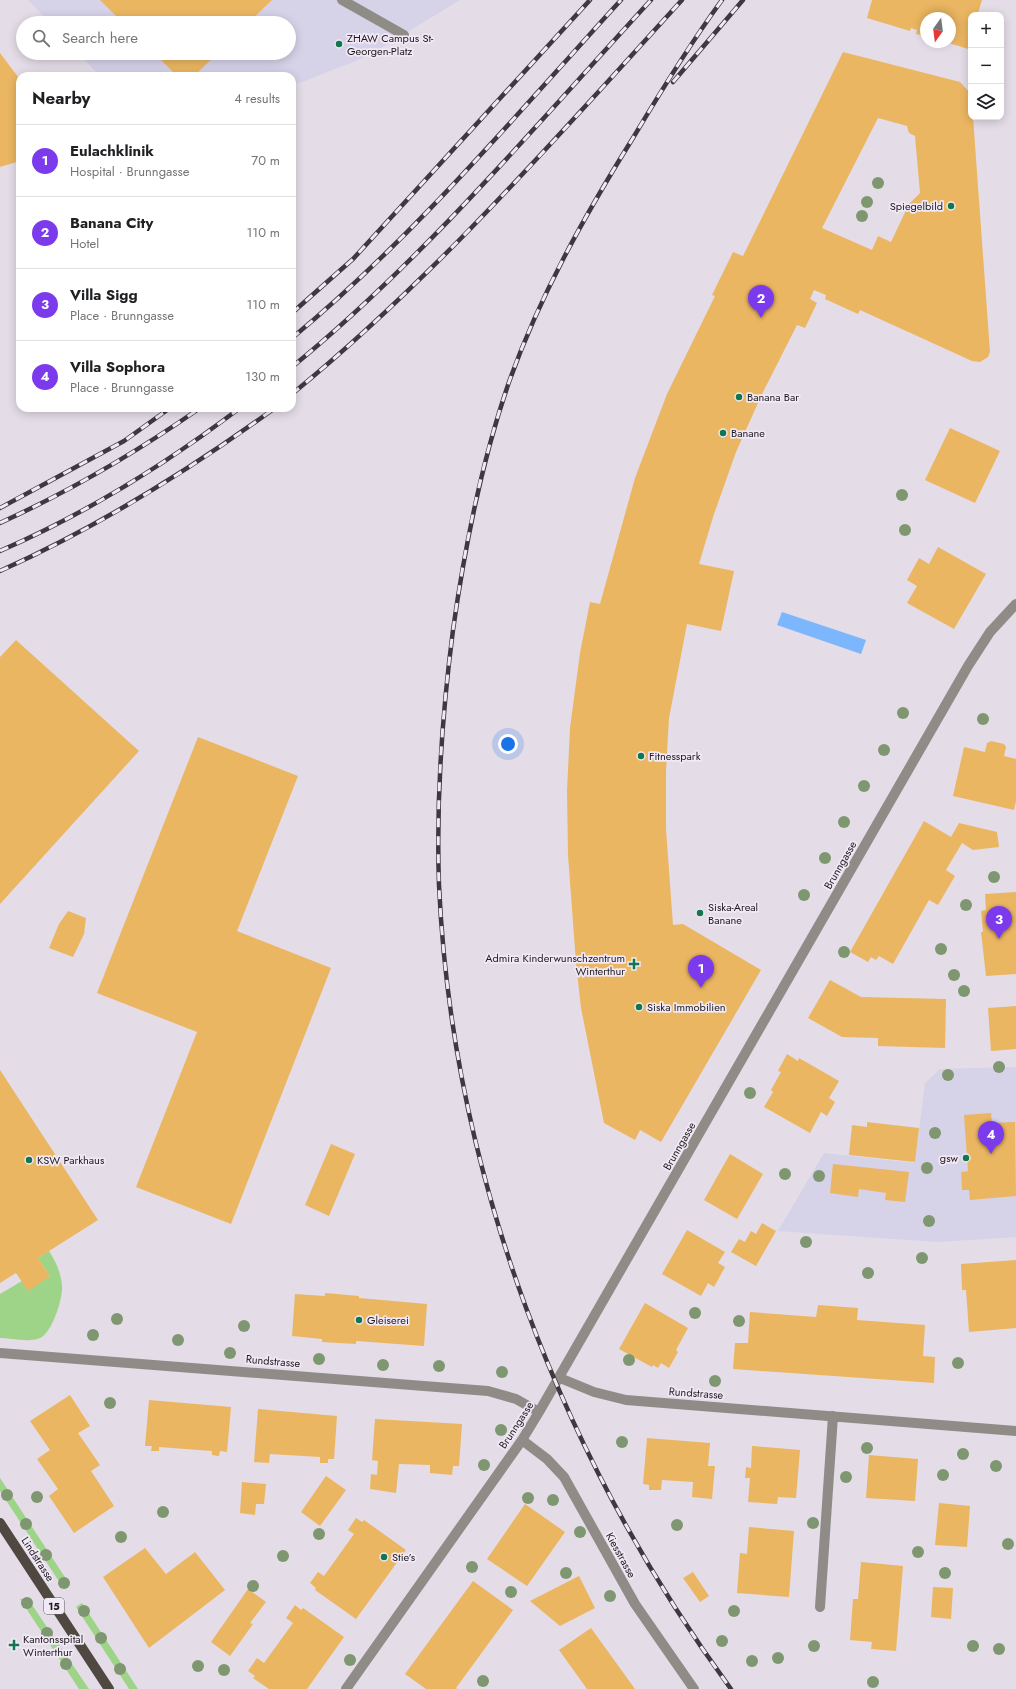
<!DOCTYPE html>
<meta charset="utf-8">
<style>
:root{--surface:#fff;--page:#f2f2f2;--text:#202124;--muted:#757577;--line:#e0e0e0;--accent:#7c3aed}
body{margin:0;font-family:Jost,sans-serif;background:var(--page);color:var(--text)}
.controls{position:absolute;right:12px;top:12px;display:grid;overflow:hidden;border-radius:8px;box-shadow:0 2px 10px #0003}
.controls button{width:36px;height:36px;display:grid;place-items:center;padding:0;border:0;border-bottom:1px solid var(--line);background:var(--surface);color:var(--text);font:20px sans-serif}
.compass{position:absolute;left:920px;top:12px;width:36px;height:36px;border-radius:50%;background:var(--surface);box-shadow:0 2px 10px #0003;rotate:194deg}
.you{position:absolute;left:508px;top:744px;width:14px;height:14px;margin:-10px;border:3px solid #fff;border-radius:50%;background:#1a73e8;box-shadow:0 0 0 6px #1a73e833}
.badge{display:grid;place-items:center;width:26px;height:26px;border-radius:50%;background:var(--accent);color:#fff;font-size:13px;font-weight:700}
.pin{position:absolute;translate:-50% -33px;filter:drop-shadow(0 1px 2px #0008)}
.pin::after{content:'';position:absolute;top:21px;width:14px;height:12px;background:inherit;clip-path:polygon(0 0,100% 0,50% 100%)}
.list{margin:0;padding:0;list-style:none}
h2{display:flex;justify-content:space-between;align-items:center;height:52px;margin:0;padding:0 16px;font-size:17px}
h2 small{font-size:13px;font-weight:400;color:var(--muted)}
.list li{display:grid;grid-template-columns:26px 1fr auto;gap:12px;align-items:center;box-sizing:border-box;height:72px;padding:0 16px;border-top:1px solid var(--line)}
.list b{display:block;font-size:15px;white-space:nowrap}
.list p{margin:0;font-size:13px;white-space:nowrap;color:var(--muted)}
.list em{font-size:13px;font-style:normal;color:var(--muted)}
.icon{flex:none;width:22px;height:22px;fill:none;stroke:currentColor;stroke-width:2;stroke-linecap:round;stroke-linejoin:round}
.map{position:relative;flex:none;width:1016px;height:1689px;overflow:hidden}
.search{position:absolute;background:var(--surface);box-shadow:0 2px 10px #0003;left:16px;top:16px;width:280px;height:44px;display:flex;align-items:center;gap:10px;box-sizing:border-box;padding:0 14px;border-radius:22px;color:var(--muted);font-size:15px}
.panel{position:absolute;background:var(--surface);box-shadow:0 2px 10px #0003;left:16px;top:72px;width:280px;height:340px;border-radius:12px}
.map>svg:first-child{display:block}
.education{fill:#d6d2e8}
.green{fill:#9dd488}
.water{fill:#7cb6fd}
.building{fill:#ebb662;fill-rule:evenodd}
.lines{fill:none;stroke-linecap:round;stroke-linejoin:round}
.minor{stroke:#8f8c87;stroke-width:10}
.major{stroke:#4e4840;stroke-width:10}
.rail-casing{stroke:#3d393e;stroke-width:4.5}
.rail{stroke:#f1e9f5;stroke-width:3;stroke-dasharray:9;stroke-linecap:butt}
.tree{fill:#7e9771}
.poi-dot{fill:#12764e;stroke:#f1e9f5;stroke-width:1.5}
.labels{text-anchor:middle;stroke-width:3.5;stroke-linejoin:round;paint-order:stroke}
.shield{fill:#f1e9f5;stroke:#5d585e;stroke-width:1}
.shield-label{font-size:10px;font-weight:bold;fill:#1d1a1e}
.poi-label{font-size:11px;fill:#1d1a1e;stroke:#f1e9f5;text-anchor:start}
.street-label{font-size:11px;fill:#1d1a1e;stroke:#f1e9f5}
</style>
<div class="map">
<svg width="1016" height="1689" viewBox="0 0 1016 1689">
<rect width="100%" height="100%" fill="#e4dce7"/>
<path class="education" d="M28,0h432l-92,56 -76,30v-10h-192l-22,-23h211v-30h-239z
M1016,1067v170l-78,5 -160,-11 46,-78 91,10 10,-80 15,-14z"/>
<path class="green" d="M49,1251c7,11 12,22 13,35 1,12 -10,47 -22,52 -11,5 -29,0 -40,0v-44l22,-13 6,9 22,-14 -12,-18z
M0,1478l70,107 -6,4 -64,-98z
M20,1599h8l61,90h-10z
M82,1603l56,86h-9l-53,-82z"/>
<path class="water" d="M782,612l84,28 -5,14 -84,-29z"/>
<path class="building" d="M100,0h172l-24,23h-125z
M872,0h110l-4,13 5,2h-12v24l-3,10 -22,-7h4v-24h-24v18l-10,-2 1,-4 -6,-2 -1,3 -43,-13z
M843,52l117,30 11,12v23h2l17,235 -2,5 -8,5 -8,-1 -112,-51 -2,4 -33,-15 1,-4 -12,-5 -4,9 7,4 -12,25 -8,-3 -35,69 -26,58 -23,65 -14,47 35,7 -13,60 -34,-7 -18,94 -3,52v59l7,96 10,-1 78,46 -100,172 -21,-12 -5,10 -31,-17 -23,-115 -5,-45 -8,-108 -1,-64 3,-63 10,-75 10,-51 10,2 35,-126 32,-84 48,-98 -3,-1 21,-43 10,4zM878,118l29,8 2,7 6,3 5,57 -11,11 -18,38 -13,-6 -6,14 -50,-22z
M0,53l18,24 2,-1v85l-20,6z
M154,53h64l-24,23h-17z
M950,428l50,23 -25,52 -50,-23z
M938,547l48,27 -32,55 -47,-26 10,-17 -10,-6 12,-22 10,6z
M16,640l123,111 -139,153v-247z
M198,737l100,39 -61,155 94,37 -100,256 -95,-37 61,-155 -100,-39z
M991,741l13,3 2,3 -2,9 12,3v42l-2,9 -61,-14 11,-49 21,5 2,-9z
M924,821l27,16 8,-14 38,9 2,15 -26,3 -11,-7 -16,27 9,6 -17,29 -9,-5 -36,64 -14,-8 -3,4 -5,-3 -3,5 -18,-10z
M1016,892v82l-30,2 -5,-44h2l-2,-21 5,-1 -1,-16z
M68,911l18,7 -2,16 -11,23 -24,-9 10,-24z
M830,980l31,17 85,2 -1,49 -67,-2v-8l-36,-1 -34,-19z
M1016,1006v43l-25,2 -3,-43z
M787,1054l11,7 1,-3 40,23 -10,17 6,4 -8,14 -6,-4 -11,21 -46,-26 9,-15 -2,-2 10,-18 -3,-1z
M0,1070l98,150 -60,38 12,18 -22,15 -12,-18 -16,10z
M991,1113l1,10 23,-1 1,74 -46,4 -1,-10h-7l-1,-18 7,-1 -4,-56z
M867,1122l52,6 -4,34 -66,-7 3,-30 15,2z
M331,1144l24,10 -26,62 -24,-11z
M730,1154l33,20 -26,45 -33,-19z
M833,1164l76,8 -4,30 -20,-2 1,-7 -27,-4 -1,8 -28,-4z
M762,1223l14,8 -20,35 -25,-14 8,-13 6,3 6,-11 5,3z
M687,1230l38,22 -7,11 7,4 -11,20 -6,-4 -7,13 -39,-22z
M1016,1260v68l-47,4 -3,-42h-4l-1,-26z
M325,1293l34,3v2l68,6 -3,42 -68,-5v3l-34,-2v-3l-30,-3 3,-42 30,2z
M645,1303l43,25 -12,22 2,2 -9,16 -8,-5 -3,5 -5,-3 -1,2 -33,-18z
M818,1305l40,3 -1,12 68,5 -2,31 12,1 -1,26 -201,-14 2,-26h13l2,-31 66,5z
M70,1395l20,31 -12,7 22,32 -9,6 23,35 -40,27 -25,-37 9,-7 -21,-30 13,-9 -20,-29z
M149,1400l82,7 -4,45 -7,-1 -1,5 -7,-1v-4l-53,-4v4h-8l1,-5h-7z
M258,1409l79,7 -3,43h-6v4h-8v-6l-50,-3 -1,9 -15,-1z
M375,1419l87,5 -3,42h-6l-1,9 -22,-2v-8l-31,-1 -3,29 -26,-4 1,-15 6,1 1,-14 -6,-1z
M647,1438l63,5 -2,23h7l-3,33 -20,-2 1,-15 -31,-2 -1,10h-12v-5l-6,-1z
M752,1446l48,4 -4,48 -18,-1 -1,7 -29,-2 2,-24h-5l1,-11 5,1z
M869,1455l49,4 -3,42 -49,-3z
M326,1476l20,14 -26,36 -19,-14z
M242,1482l24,2 -2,20h-8l-1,11 -15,-2z
M939,1503l31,3 -3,41 -32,-2z
M525,1504l40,28 -38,54 -40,-27z
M356,1518l6,4 2,-2 42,30 -50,69 -41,-29 1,-2 -6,-5 8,-11 6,4 30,-42 -6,-4z
M749,1527l45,4 -5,66 -52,-4 3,-40 7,1z
M145,1548l21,26 29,-22 30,38 -76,58 -46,-71z
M861,1562l42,4 -7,85 -25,-2 1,-7 -22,-2 3,-41h5z
M693,1572l16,24 -9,6 -17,-24z
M579,1576l16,32 -35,18 -30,-25z
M473,1581l40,29 -57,78 1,1h-31l-21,-15z
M933,1587l20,1 -2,31 -20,-2z
M248,1589l18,13 -16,21 3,1 -23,32 -19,-14z
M295,1605l6,5 2,-2 41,29 -37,52h-38l-16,-11 2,-2 -7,-5 9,-13 7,5 29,-40 -7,-5z
M591,1628l44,61h-48l-28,-39z"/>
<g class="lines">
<path class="minor" d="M342,0l62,35
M0,1353l488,38 28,8 23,13
M560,1378l34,14 32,8 390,31
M522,1440l25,19 17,18 71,127 59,85
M820,1607l13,-191
M346,1689l176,-249 17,-28 429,-746 22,-34 26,-28"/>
<path class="major" d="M0,1523l109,166"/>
<g class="rail-casing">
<path id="rail" d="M722,0c-32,44 -61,91 -89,138 -48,77 -93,157 -124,244 -28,81 -44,163 -56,248 -11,85 -17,170 -14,255 13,288 122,572 292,804
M673,82l70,-82
M292,313l61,-54 237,-259
M292,338c121,-100 223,-222 329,-338
M292,367c132,-108 243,-241 359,-367
M292,394c143,-117 265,-257 390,-394
M0,508l124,-67 46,-33
M0,523c70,-32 137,-71 200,-115
M0,551c85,-37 166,-87 240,-143
M0,571c98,-44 188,-100 275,-163"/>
</g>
<use href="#rail" class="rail"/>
</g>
<g class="tree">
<circle cx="878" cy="183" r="6"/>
<circle cx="867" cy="202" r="6"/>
<circle cx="862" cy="216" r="6"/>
<circle cx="902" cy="495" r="6"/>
<circle cx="905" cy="530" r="6"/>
<circle cx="903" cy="713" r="6"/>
<circle cx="983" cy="719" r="6"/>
<circle cx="884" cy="750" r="6"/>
<circle cx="864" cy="786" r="6"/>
<circle cx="844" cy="822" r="6"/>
<circle cx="825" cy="858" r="6"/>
<circle cx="994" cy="877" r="6"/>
<circle cx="804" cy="895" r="6"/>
<circle cx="966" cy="905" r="6"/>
<circle cx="941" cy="949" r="6"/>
<circle cx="844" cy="952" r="6"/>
<circle cx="954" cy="975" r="6"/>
<circle cx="964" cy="991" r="6"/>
<circle cx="999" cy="1067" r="6"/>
<circle cx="948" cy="1075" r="6"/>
<circle cx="750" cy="1093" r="6"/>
<circle cx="935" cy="1133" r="6"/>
<circle cx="927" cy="1168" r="6"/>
<circle cx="785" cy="1174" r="6"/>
<circle cx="819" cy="1176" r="6"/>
<circle cx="929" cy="1221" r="6"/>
<circle cx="806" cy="1242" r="6"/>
<circle cx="922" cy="1258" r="6"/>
<circle cx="868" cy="1273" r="6"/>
<circle cx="695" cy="1313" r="6"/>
<circle cx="117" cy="1319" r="6"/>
<circle cx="739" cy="1321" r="6"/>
<circle cx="244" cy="1326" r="6"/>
<circle cx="93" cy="1335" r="6"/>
<circle cx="178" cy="1340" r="6"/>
<circle cx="230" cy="1353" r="6"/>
<circle cx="319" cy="1359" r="6"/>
<circle cx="629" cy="1360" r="6"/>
<circle cx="958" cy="1363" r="6"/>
<circle cx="383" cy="1365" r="6"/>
<circle cx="439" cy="1366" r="6"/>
<circle cx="502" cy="1372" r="6"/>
<circle cx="715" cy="1381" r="6"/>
<circle cx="110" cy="1403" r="6"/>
<circle cx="501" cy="1430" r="6"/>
<circle cx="622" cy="1442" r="6"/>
<circle cx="867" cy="1448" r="6"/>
<circle cx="963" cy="1454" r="6"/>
<circle cx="484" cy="1465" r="6"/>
<circle cx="996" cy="1466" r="6"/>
<circle cx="943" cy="1475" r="6"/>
<circle cx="846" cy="1477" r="6"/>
<circle cx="7" cy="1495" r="6"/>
<circle cx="37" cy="1497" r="6"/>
<circle cx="528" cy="1498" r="6"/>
<circle cx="553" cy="1500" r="6"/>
<circle cx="163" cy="1512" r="6"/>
<circle cx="813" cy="1523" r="6"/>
<circle cx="26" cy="1524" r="6"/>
<circle cx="677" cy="1525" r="6"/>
<circle cx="580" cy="1532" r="6"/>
<circle cx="319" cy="1534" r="6"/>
<circle cx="121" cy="1537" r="6"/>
<circle cx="1008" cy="1544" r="6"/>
<circle cx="918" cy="1552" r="6"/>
<circle cx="46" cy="1555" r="6"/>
<circle cx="283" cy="1556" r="6"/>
<circle cx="472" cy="1567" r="6"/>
<circle cx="566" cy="1573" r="6"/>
<circle cx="945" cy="1573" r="6"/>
<circle cx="64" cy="1583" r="6"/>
<circle cx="253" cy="1586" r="6"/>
<circle cx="511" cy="1592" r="6"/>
<circle cx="610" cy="1596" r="6"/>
<circle cx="27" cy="1603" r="6"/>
<circle cx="84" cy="1611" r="6"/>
<circle cx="734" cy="1611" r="6"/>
<circle cx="47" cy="1633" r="6"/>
<circle cx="101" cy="1638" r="6"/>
<circle cx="722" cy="1641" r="6"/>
<circle cx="814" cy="1646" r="6"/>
<circle cx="973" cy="1646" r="6"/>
<circle cx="999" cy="1649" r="6"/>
<circle cx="778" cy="1658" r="6"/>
<circle cx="350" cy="1660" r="6"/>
<circle cx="752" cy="1661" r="6"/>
<circle cx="66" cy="1664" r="6"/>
<circle cx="198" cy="1666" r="6"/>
<circle cx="120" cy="1669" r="6"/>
<circle cx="224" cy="1670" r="6"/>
<circle cx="483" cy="1681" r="6"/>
<circle cx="873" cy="1682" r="6"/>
</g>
<g class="poi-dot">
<circle cx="339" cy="44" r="4"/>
<circle cx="951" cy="206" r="4"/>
<circle cx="739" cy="397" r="4"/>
<circle cx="723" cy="433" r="4"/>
<circle cx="641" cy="756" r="4"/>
<circle cx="700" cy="913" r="4"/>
<path d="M632 958h4v4h4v4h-4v4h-4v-4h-4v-4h4z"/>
<circle cx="639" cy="1007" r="4"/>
<circle cx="966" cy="1158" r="4"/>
<circle cx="29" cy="1160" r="4"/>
<circle cx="359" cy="1320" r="4"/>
<circle cx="384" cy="1557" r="4"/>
<path d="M12 1639h4v4h4v4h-4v4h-4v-4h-4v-4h4z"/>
</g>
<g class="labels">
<rect class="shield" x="44" y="1598" width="20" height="16" rx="3"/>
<g class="shield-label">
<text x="54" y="1610">15</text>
</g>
<g class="poi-label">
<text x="347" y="42">ZHAW Campus St-<tspan x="347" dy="13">Georgen-Platz</tspan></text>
<text x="943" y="210" text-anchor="end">Spiegelbild</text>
<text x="747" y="401">Banana Bar</text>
<text x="731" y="437">Banane</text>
<text x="649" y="760">Fitnesspark</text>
<text x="708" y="911">Siska-Areal<tspan x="708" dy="13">Banane</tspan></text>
<text x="625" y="962" text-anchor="end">Admira Kinderwunschzentrum<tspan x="625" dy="13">Winterthur</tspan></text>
<text x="647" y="1011">Siska Immobilien</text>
<text x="958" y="1162" text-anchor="end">gsw</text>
<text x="37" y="1164">KSW Parkhaus</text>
<text x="367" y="1324">Gleiserei</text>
<text x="392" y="1561">Stie’s</text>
<text x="23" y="1643">Kantonsspital<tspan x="23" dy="13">Winterthur</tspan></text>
</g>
<g class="street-label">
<text transform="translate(840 865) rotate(-60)" y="4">Brunngasse</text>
<text transform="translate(679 1146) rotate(-60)" y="4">Brunngasse</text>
<text transform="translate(273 1361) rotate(5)" y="4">Rundstrasse</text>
<text transform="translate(696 1393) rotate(4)" y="4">Rundstrasse</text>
<text transform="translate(516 1425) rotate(-57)" y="4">Brunngasse</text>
<text transform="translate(621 1555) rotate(61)" y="4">Kiesstrasse</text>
<text transform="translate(38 1559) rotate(57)" y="4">Lindstrasse</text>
</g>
</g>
</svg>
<div class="controls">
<button>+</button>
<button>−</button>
<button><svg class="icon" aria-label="layers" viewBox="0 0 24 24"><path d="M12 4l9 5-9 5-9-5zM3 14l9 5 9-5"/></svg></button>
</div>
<svg class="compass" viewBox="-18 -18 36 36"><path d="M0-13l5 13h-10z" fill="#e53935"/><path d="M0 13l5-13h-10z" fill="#757577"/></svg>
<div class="you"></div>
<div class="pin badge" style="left:701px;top:988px">1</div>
<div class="pin badge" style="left:761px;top:318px">2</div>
<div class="pin badge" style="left:999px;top:939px">3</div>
<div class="pin badge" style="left:991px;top:1154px">4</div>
<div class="search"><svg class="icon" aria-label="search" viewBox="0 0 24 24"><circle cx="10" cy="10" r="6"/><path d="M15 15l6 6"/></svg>Search here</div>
<section class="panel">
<h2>Nearby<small>4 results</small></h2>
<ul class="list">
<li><span class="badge">1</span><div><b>Eulachklinik</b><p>Hospital · Brunngasse</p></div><em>70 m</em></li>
<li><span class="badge">2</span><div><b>Banana City</b><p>Hotel</p></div><em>110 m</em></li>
<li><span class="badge">3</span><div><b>Villa Sigg</b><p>Place · Brunngasse</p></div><em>110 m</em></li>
<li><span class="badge">4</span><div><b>Villa Sophora</b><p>Place · Brunngasse</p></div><em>130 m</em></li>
</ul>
</section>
</div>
